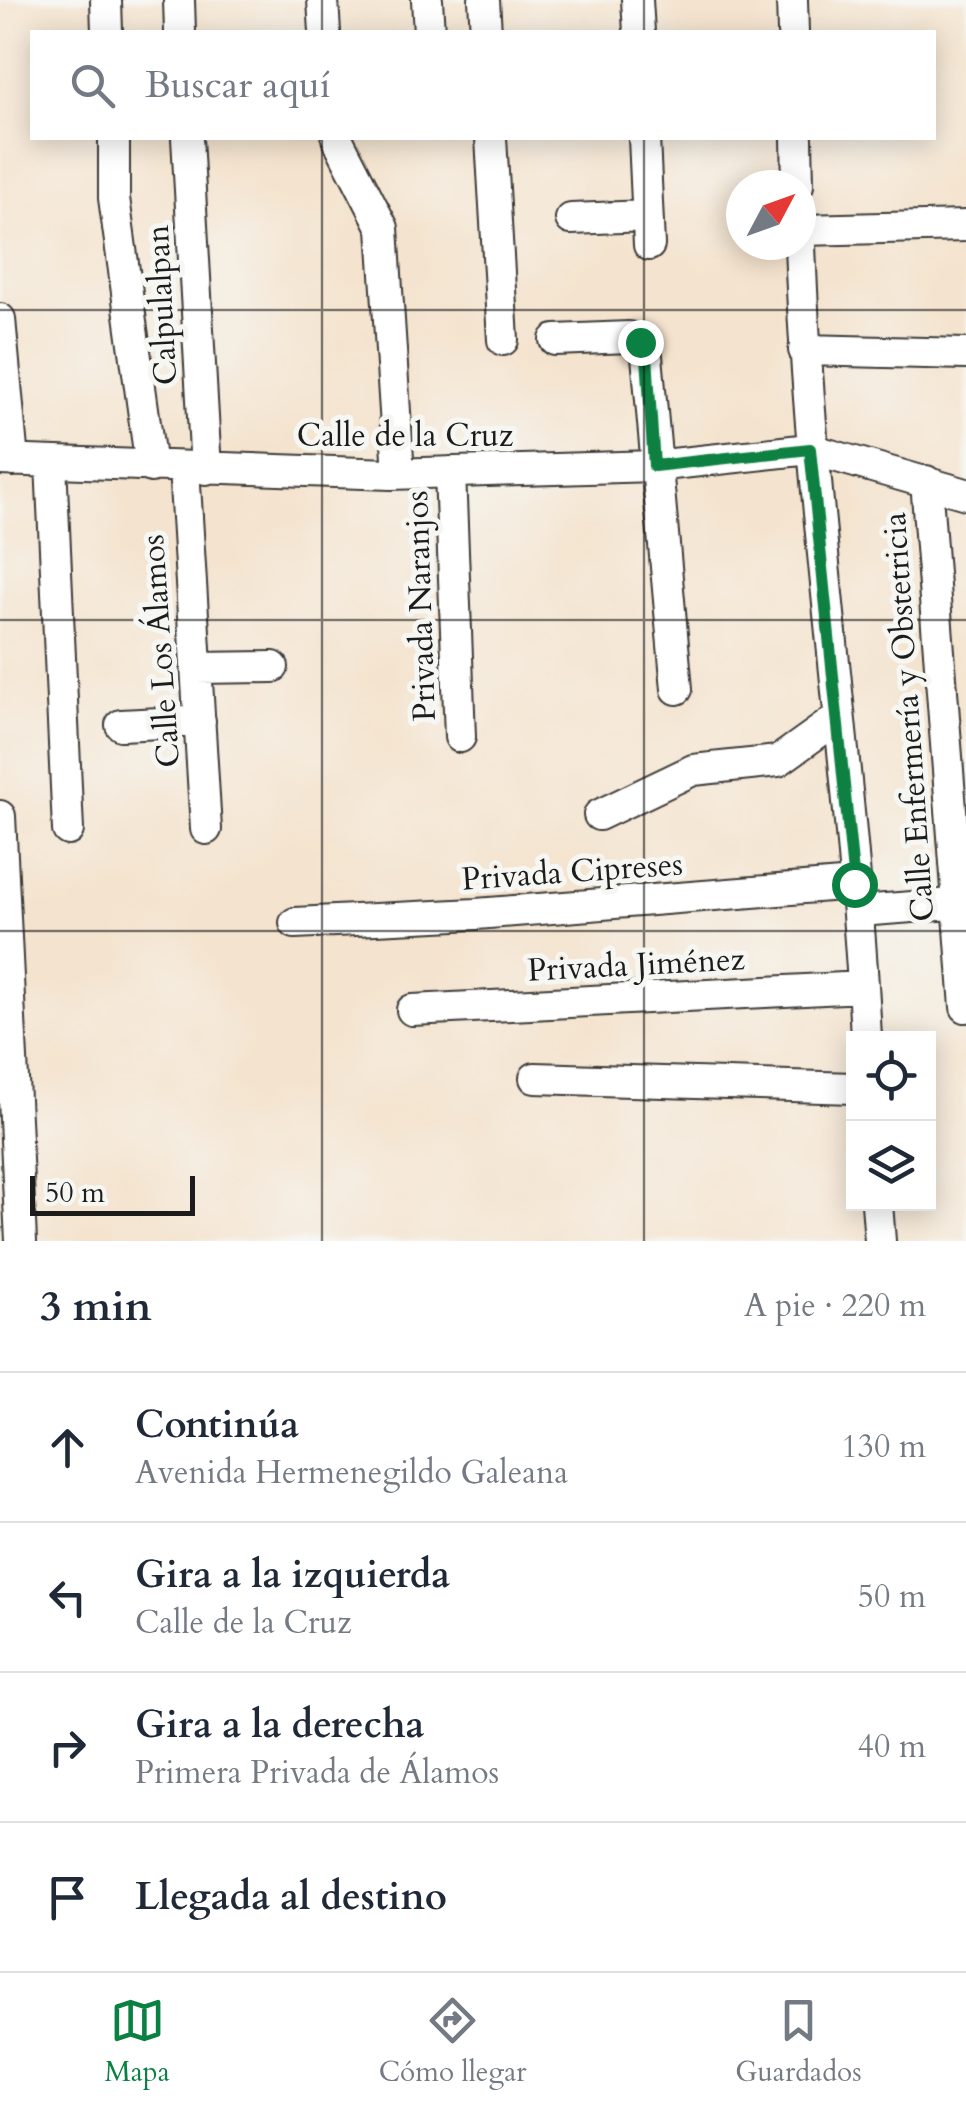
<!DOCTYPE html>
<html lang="es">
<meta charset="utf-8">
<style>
:root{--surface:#fff;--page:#f2f2f3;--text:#1f2937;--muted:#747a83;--line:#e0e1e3;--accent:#0b8043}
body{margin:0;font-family:Cardo,serif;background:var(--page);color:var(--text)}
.controls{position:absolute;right:30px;bottom:30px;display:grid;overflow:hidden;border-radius:0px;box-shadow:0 5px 25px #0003}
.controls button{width:90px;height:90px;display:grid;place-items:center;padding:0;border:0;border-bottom:2px solid var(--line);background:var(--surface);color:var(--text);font:50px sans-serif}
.compass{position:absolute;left:726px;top:170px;width:90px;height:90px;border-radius:50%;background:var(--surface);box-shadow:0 5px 25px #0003;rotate:49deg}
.scale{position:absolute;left:30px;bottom:25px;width:165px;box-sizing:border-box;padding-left:10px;border:5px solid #1c1c1c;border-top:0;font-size:28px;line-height:35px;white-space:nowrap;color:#1c1c1c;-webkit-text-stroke:8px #f6f6f2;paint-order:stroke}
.stop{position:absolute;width:30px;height:30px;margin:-22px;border:8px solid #0b8043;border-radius:50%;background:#fff}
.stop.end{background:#0b8043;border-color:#fff;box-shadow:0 2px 10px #0008}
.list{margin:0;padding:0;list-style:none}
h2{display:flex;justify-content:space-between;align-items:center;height:130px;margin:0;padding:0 40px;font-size:42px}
h2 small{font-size:32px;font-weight:400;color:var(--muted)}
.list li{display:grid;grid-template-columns:65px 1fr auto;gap:30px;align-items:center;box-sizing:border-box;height:150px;padding:0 40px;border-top:2px solid var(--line)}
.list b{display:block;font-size:38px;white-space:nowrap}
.list p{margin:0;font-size:32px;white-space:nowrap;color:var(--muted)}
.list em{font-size:32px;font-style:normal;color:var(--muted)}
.icon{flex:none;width:55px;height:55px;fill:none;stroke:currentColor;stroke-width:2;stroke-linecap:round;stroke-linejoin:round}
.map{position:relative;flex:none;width:966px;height:1241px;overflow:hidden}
.search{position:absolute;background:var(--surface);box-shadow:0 5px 25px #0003;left:30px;right:30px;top:30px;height:110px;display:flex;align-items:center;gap:25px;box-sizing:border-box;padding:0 35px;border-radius:0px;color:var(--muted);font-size:38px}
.sheet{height:730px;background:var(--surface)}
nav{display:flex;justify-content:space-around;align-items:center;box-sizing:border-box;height:140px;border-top:2px solid var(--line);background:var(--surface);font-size:28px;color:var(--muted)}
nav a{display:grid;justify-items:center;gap:5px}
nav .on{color:var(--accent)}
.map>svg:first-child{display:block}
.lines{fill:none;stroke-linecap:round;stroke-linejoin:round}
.minor-casing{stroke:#3c3a37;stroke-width:34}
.minor{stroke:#fff;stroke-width:30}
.route{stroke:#0b8043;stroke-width:12}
.grid{fill:none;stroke:#1c1c1c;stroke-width:2.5;stroke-opacity:0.55}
.labels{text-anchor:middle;stroke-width:10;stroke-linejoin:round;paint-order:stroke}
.street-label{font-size:32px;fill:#1c1c1c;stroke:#f6f6f2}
</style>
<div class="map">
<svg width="966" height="1241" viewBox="0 0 966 1241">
<rect width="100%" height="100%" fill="#f6f6f2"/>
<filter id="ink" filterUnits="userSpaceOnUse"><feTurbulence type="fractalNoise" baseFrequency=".01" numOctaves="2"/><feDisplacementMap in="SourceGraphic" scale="20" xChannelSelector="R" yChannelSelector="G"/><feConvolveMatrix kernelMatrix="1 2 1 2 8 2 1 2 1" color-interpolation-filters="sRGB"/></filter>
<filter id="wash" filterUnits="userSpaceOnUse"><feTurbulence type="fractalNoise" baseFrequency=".0048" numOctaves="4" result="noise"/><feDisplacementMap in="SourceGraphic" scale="40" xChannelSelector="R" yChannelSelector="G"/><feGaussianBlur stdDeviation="2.25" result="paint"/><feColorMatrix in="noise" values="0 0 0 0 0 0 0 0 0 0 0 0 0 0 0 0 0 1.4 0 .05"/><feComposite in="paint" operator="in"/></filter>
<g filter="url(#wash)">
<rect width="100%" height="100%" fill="#f4e3ce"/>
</g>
<g filter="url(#ink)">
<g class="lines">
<g class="minor-casing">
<path id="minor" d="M106,0l1,32
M179,0l1,32
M323,0l2,32
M427,0l2,32
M484,0l2,32
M637,0l2,32
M792,0l1,32
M114,138v60l37,269
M187,138l19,331
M337,138l46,90 16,245
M491,138l12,202
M644,138l5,107
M797,138l1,47
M571,219l76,-3
M801,230l165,-4
M800,245c10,266 53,528 66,793
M0,319l13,142
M555,340l74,-3 11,5 7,14 30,333
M804,350l162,4
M0,460l391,14 263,-8 156,-17 156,45
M51,463l17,367
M184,468l22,361
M450,472l10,265
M926,481l40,526
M196,668l77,-1
M121,725l79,-4
M599,815l94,-45 85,-9 60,-43
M0,816l21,425
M859,911l107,-8
M295,923l181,-9 378,-30
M412,1010l451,-23
M535,1078l319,10
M877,1204l3,37"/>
</g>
<use href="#minor" class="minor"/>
</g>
</g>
<g class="lines" filter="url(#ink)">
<path class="route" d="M640,342l7,14 7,110 156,-17 44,435"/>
</g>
<path class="grid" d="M322,0v32M644,0v32M322,138v1103M644,138v1103M0,310h966M0,620h966M0,931h966"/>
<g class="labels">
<g class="street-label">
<text transform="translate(161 305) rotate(-93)" y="11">Calpulalpan</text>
<text x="405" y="446">Calle de la Cruz</text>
<text transform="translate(420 606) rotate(-92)" y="11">Privada Naranjos</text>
<text transform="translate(160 651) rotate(-94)" y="11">Calle Los Álamos</text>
<text transform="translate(908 717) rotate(-94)" y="11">Calle Enfermería y Obstetricia</text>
<text transform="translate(572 871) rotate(-4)" y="11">Privada Cipreses</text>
<text transform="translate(636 964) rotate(-3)" y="11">Privada Jiménez</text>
</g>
</g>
</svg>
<div class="controls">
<button><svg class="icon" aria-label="locate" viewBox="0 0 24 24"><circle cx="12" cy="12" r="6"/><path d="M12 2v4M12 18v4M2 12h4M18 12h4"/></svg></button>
<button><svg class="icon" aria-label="layers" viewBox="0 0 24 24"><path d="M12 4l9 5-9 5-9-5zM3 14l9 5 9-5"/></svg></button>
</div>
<svg class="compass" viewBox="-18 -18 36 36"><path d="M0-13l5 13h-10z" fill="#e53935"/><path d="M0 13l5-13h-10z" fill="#747a83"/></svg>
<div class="scale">50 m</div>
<div class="stop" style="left:854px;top:884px"></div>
<div class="stop end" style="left:640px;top:342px"></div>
<div class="search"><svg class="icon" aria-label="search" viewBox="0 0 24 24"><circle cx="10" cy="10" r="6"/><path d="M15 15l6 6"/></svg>Buscar aquí</div>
</div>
<section class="sheet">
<h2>3 min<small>A pie · 220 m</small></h2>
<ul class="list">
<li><svg class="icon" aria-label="ahead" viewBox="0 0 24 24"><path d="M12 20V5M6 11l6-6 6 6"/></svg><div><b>Continúa</b><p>Avenida Hermenegildo Galeana</p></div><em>130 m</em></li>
<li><svg class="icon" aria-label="left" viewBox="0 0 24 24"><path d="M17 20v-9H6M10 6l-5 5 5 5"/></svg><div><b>Gira a la izquierda</b><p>Calle de la Cruz</p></div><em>50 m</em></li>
<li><svg class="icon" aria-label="right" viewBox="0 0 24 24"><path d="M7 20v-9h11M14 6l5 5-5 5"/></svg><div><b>Gira a la derecha</b><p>Primera Privada de Álamos</p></div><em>40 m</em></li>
<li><svg class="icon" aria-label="arrive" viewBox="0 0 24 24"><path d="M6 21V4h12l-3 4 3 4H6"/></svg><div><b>Llegada al destino</b></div></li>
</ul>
</section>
<nav>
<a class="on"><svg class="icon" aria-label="map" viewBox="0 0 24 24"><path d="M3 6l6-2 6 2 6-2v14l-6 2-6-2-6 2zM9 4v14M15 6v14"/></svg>Mapa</a>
<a><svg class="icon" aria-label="directions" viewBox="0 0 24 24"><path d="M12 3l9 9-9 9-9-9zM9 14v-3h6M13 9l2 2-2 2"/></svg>Cómo llegar</a>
<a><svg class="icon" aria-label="saved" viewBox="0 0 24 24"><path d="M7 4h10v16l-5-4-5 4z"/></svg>Guardados</a>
</nav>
